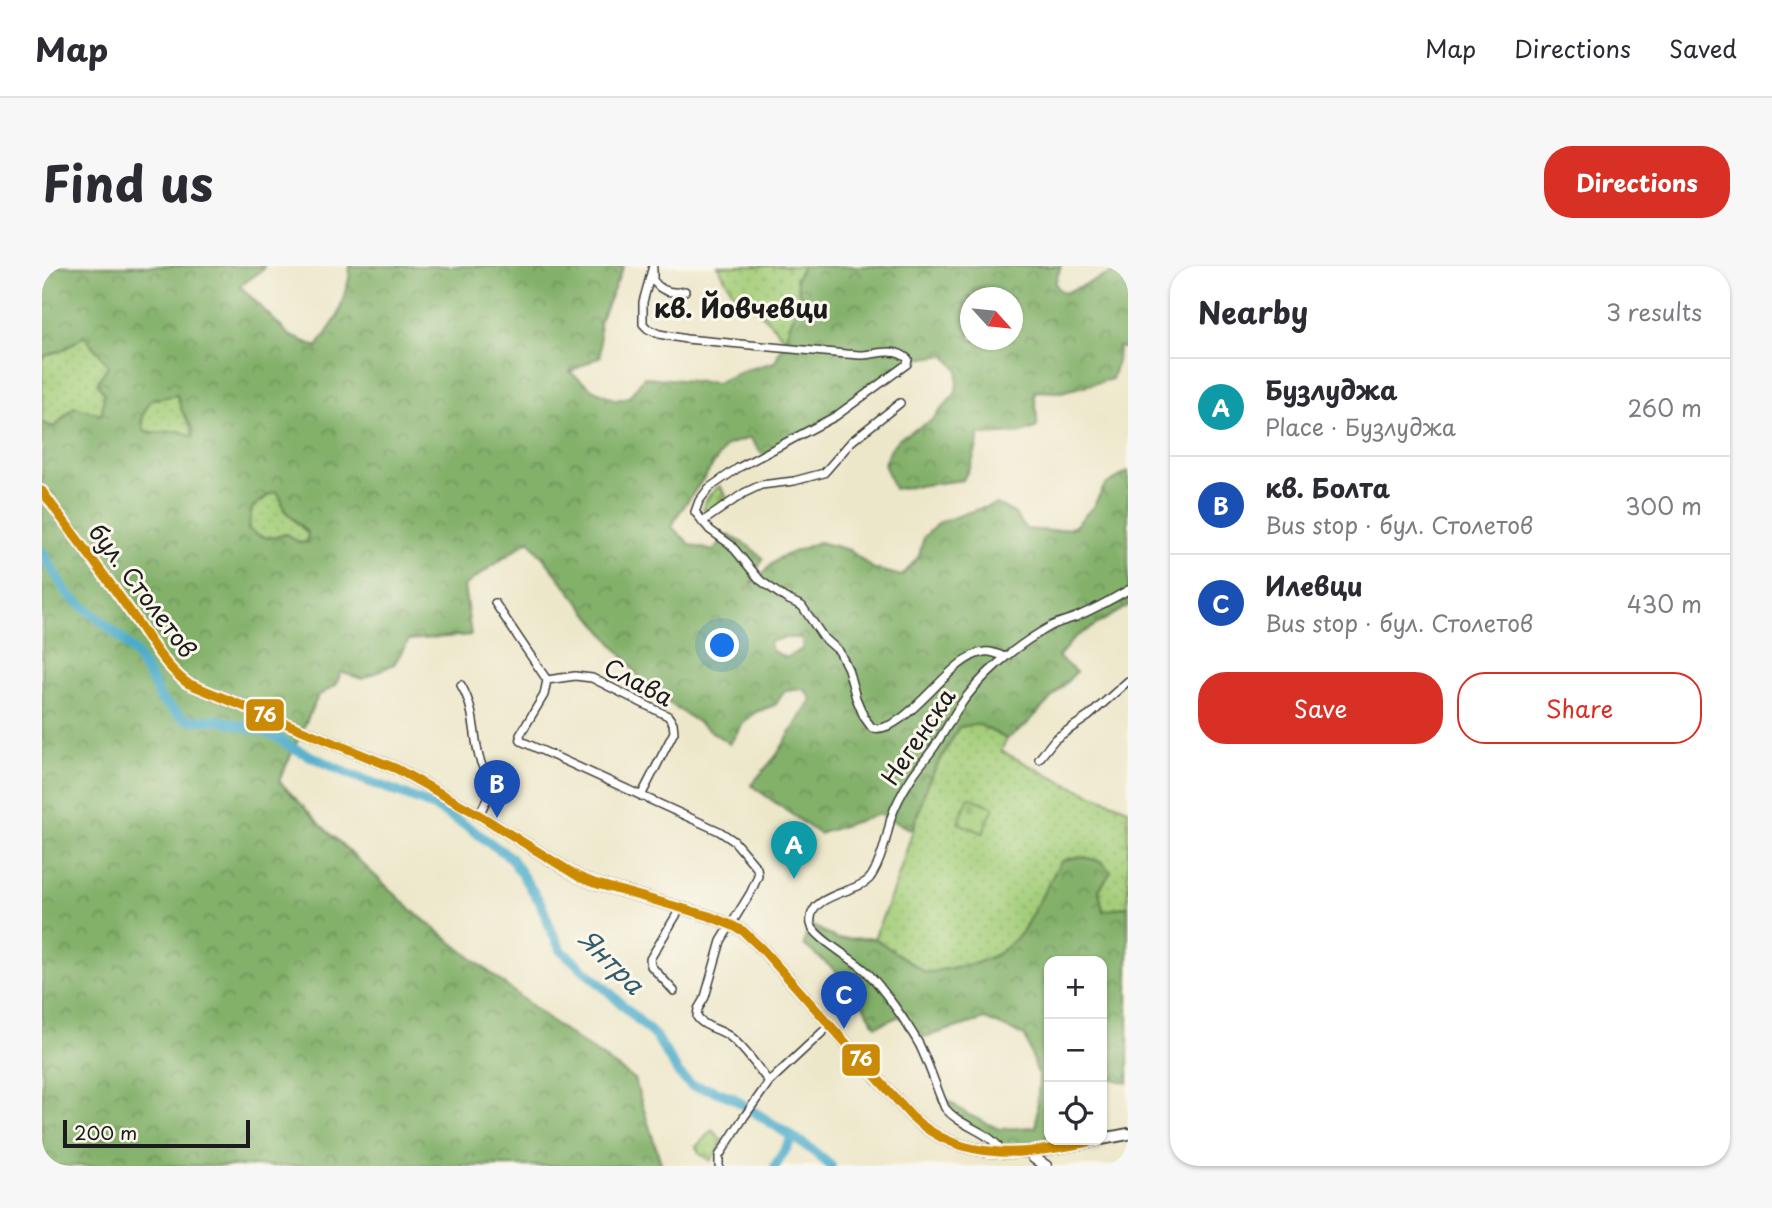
<!DOCTYPE html>
<meta charset="utf-8">
<style>
:root{--surface:#fff;--page:#f7f7f7;--text:#2b2b33;--muted:#7c7c81;--line:#e1e1e2;--accent:#d93025}
body{margin:0;font-family:"Playpen Sans",sans-serif;background:var(--page);color:var(--text)}
.controls{position:absolute;right:21px;bottom:21px;display:grid;overflow:hidden;border-radius:14px;box-shadow:0 2px 5px #0004}
.controls button{width:63px;height:63px;display:grid;place-items:center;padding:0;border:0;border-bottom:2px solid var(--line);background:var(--surface);color:var(--text);font:35px sans-serif}
.compass{position:absolute;left:918px;top:21px;width:63px;height:63px;border-radius:50%;background:var(--surface);box-shadow:0 2px 5px #0004;rotate:117deg}
.scale{position:absolute;left:21px;bottom:18px;width:187px;box-sizing:border-box;padding-left:7px;border:4px solid #1c1c1c;border-top:0;font-size:19px;line-height:24px;white-space:nowrap;color:#1c1c1c;-webkit-text-stroke:5px #fbf7ec;paint-order:stroke}
.you{position:absolute;left:681px;top:380px;width:24px;height:24px;margin:-18px;border:5px solid #fff;border-radius:50%;background:#1a73e8;box-shadow:0 0 0 10px #1a73e833}
.badge{display:grid;place-items:center;width:46px;height:46px;border-radius:50%;background:var(--accent);color:#fff;font-size:23px;font-weight:700}
.pin{position:absolute;translate:-50% -58px;filter:drop-shadow(0 2px 4px #0008)}
.pin::after{content:'';position:absolute;top:37px;width:24px;height:21px;background:inherit;clip-path:polygon(0 0,100% 0,50% 100%)}
.list{margin:0;padding:0;list-style:none}
h2{display:flex;justify-content:space-between;align-items:center;height:91px;margin:0;padding:0 28px;font-size:30px}
h2 small{font-size:23px;font-weight:400;color:var(--muted)}
.list li{display:grid;grid-template-columns:46px 1fr auto;gap:21px;align-items:center;box-sizing:border-box;height:98px;padding:0 28px;border-top:2px solid var(--line)}
.list b{display:block;font-size:26px;white-space:nowrap}
.list p{margin:0;font-size:23px;white-space:nowrap;color:var(--muted)}
.list em{font-size:23px;font-style:normal;color:var(--muted)}
.actions{display:flex;gap:14px;padding:21px 28px}
.actions a{flex:1;padding:16px 0;border:2px solid var(--accent);border-radius:28px;text-align:center;font-size:24px;color:var(--accent)}
.actions .main{background:var(--accent);color:#fff}
.icon{flex:none;width:38px;height:38px;fill:none;stroke:currentColor;stroke-width:2;stroke-linecap:round;stroke-linejoin:round}
.map{position:relative;flex:none;width:1086px;height:900px;overflow:hidden;border-radius:28px}
header{display:flex;align-items:center;gap:42px;box-sizing:border-box;height:98px;padding:0 35px;background:var(--surface);border-bottom:2px solid var(--line)}
header strong{font-size:33px}
nav{display:flex;gap:38px;margin-inline-start:auto;font-size:24px}
.intro{display:flex;align-items:center;justify-content:space-between;box-sizing:border-box;height:168px;padding:0 42px}
h1{margin:0;font-size:49px}
.button{padding:18px 32px;border-radius:28px;background:var(--accent);color:#fff;font-size:24px;font-weight:700}
main{display:flex;gap:42px;padding:0 42px}
aside{flex:1;background:var(--surface);border-radius:28px;box-shadow:0 2px 5px #0004}
.map>svg:first-child{display:block}
.grass{fill:url(#grass-dots);stroke:#60754b;stroke-width:2}
.forest{fill:url(#forest-crowns);stroke:#506643;stroke-width:2;fill-rule:evenodd}
.cemetery{fill:url(#cemetery-stones);stroke:#60754b;stroke-width:2}
.lines{fill:none;stroke-linecap:round;stroke-linejoin:round}
.river{stroke:#4caccb;stroke-width:10}
.minor-casing{stroke:#3b3a36;stroke-width:10}
.secondary-casing{stroke:#3b3a36;stroke-width:13}
.primary-casing{stroke:#3b3a36;stroke-width:14}
.minor{stroke:#fff;stroke-width:7}
.secondary{stroke:#fff;stroke-width:10}
.primary{stroke:#fff;stroke-width:10}
.bus-1-casing{stroke:#fbf7ec;stroke-width:14}
.bus-1{stroke:#cb8a06;stroke-width:9}
.labels{text-anchor:middle;stroke-width:6;stroke-linejoin:round;paint-order:stroke}
.street-label{font-size:24px;fill:#1c1c1c;stroke:#fbf7ec}
.neighbourhood-label{font-size:26px;font-weight:bold;fill:#1c1c1c;stroke:#fbf7ec}
.water-label{font-size:26px;font-style:italic;fill:#325d6b;stroke:#fbf7ec}
.line-badge{stroke:#fbf7ec;stroke-width:2.5}
.badge-label{font-size:19px;text-anchor:middle;font-weight:bold;fill:#fff}
</style>
<header>
<strong>Map</strong>
<nav><a>Map</a><a>Directions</a><a>Saved</a></nav>
</header>
<div class="intro"><h1>Find us</h1><a class="button">Directions</a></div>
<main>
<div class="map">
<svg width="1086" height="900" viewBox="0 0 1086 900">
<defs>
<pattern id="grass-dots" width="8" height="8" patternUnits="userSpaceOnUse" patternTransform="scale(1.75)"><rect width="8" height="8" fill="#a4ce7a"/><path d="M2 2h.1M6 6h.1" fill="none" stroke="#8db069" stroke-width="1.8" stroke-linecap="round"/></pattern>
<pattern id="forest-crowns" width="20" height="18" patternUnits="userSpaceOnUse" patternTransform="scale(1.75)"><rect width="20" height="18" fill="#83b16a"/><path d="M2 6a3 3 0 1 1 6 0M12 15a3 3 0 1 1 6 0" fill="none" stroke="#6a8f56"/></pattern>
<pattern id="cemetery-stones" width="16" height="16" patternUnits="userSpaceOnUse" patternTransform="scale(1.75)"><rect width="16" height="16" fill="#a4ce7a"/><path d="M2 7V4a2 2 0 0 1 4 0v3zM10 15v-3a2 2 0 0 1 4 0v3z" fill="#8db069"/></pattern>
</defs>
<rect width="100%" height="100%" fill="#fbf7ec"/>
<filter id="ink" filterUnits="userSpaceOnUse"><feTurbulence type="fractalNoise" baseFrequency=".0143" numOctaves="2"/><feDisplacementMap in="SourceGraphic" scale="14" xChannelSelector="R" yChannelSelector="G"/><feConvolveMatrix kernelMatrix="1 2 1 2 8 2 1 2 1" color-interpolation-filters="sRGB"/></filter>
<filter id="wash" filterUnits="userSpaceOnUse"><feTurbulence type="fractalNoise" baseFrequency=".00686" numOctaves="4" result="noise"/><feDisplacementMap in="SourceGraphic" scale="28" xChannelSelector="R" yChannelSelector="G"/><feGaussianBlur stdDeviation="1.57" result="paint"/><feColorMatrix in="noise" values="0 0 0 0 0 0 0 0 0 0 0 0 0 0 0 0 0 1.4 0 .05"/><feComposite in="paint" operator="in"/></filter>
<g filter="url(#wash)">
<rect width="100%" height="100%" fill="#ede7ca"/>
<path class="grass" d="M676,0h85l-7,13 4,18 -15,42 -26,-28 -24,-15z
M42,70l15,17 9,13 -6,49 -36,-1 -11,13 -13,-4v-64l3,-3 19,-7z
M135,129c5,12 15,30 16,42l-48,-6c-6,-12 0,-22 7,-32 11,0 15,-3 25,-4z
M235,226l4,7 3,11 24,24 -1,8 -7,1 -14,-9c-18,6 -22,5 -38,-5l4,-21 18,-14z
M936,458l29,15 -6,12 63,32 64,26v97l-25,6 -4,-22 -59,10 -19,34 -23,20 -21,9 -51,10 -52,-35 22,-55 32,-101 31,-55z"/>
<path class="forest" d="M0,0h222v3l-24,17 49,49 28,12 21,-31 11,-37 1,-13h274l-25,57 2,33 -31,16 24,18 22,10 13,-3 15,-20 73,6 25,-12 33,-9 10,-23 15,-42 -4,-18 7,-13h258l-6,17 3,6 7,4 63,-27v83l-10,-2 -1,14 -5,18 -51,13 -26,-1c-1,12 3,23 2,36l-15,6 -43,2c-2,17 -8,30 -16,45l-69,9 -10,-25 7,-16 8,-10 32,-17 25,-28 2,-23 -13,-15 -29,4 -9,5 -71,52 -73,39 -13,-17 -23,7 -50,71 -5,11 19,18 22,6 16,-16 21,12 13,11 -12,26 29,-27 39,-15 30,8 25,19 28,7 17,-20 5,-19 14,-14 37,-13 22,-6 17,9 12,16 26,2 22,-4 19,-20 12,-22 23,-13v134l-54,32 -16,19 18,15 -50,53 -19,14 -29,-15 -19,3 -31,55 -16,48 -33,-16 -60,20 -68,-49 25,-29 36,-57 -8,-10 -19,2 -10,14 -19,7 -14,12 -12,20 -80,-54 -121,-150 -65,46 7,49 -62,5 -15,24 -32,15 -21,-7 -5,13 -18,11 -39,85 44,46 90,84 136,109 85,59 28,87h-620v-743l13,4 19,-20 28,8 2,-22 -7,-10 11,-17 -9,-13 -15,-17 -20,13 -19,7 -3,3zM928,32h42v42h-42zM135,129l5,16 10,17 1,9 -13,-6 -27,2 -8,-2c-6,-12 0,-22 7,-32 11,0 15,-3 25,-4zM235,226l4,7 3,11 24,23 -1,9 -7,1 -14,-9c-18,6 -22,5 -38,-5l4,-21 18,-14zM742,372h18v11l-16,9 -15,-8 -2,-8z
M1039,590l21,6 9,10 -12,18 4,21 25,-5v177l-26,-7v-115h-53v175l-7,4 -42,9 -55,-41 2,-8 20,14 32,15 37,-2 3,-50 -14,-41 -40,-17 -57,17 -10,1 -18,-21 -24,10 -28,-45 -44,-36 4,-22 29,16 37,-1 52,35 51,-10 21,-9 23,-20 40,-73z"/>
<path class="cemetery" d="M678,220l9,14 -19,13 -7,-5c4,-11 8,-16 17,-22z
M927,531l25,10 -11,26 -25,-10z
M670,864l12,12 -14,19 -10,-7 -4,-7z"/>
<g class="lines">
<path class="river" d="M0,286l25,41 52,43 15,16 17,27 10,21 17,14 11,6h31l56,16 13,10 60,28 70,26 21,10 28,17 42,30 30,45 12,30 9,18 46,40 50,48 22,36 13,12 18,3 23,9 78,51 20,17
M733,900l18,-29"/>
</g>
</g>
<g filter="url(#ink)">
<g class="lines">
<g class="minor-casing">
<path id="minor" d="M611,0l-10,36v22l5,5 11,5 27,5 160,15c5,0 11,1 17,1 16,-1 32,-8 45,4l-1,5 -71,52 -98,52 -29,20 -10,13 -4,11 15,18 21,15 29,35 25,18 17,8 21,31 16,14 9,18 8,29 8,19 8,11c35,7 77,-72 112,-76 7,-1 14,2 21,5
M611,4v10c8,12 19,14 32,11
M660,256l42,-29 17,-8 33,-4 30,-8 28,-32 48,-38
M453,337l52,77 -3,15 -24,40 1,6 198,90 15,10 23,27 1,8 -7,16 -30,49 -16,56 -7,12 -1,8c6,10 23,12 32,19 16,12 28,31 40,46
M505,414l28,-4 17,2 76,38 5,7 1,9 -33,64
M419,419c14,24 12,46 18,72 3,11 10,21 13,32l-13,26
M997,493l16,-20 34,-23 39,-35
M632,725l-23,-25 -1,-7 30,-50
M961,887c-13,-23 -42,-25 -58,-45 -9,-21 -16,-44 -26,-64 -12,-21 -36,-56 -53,-73 -12,-12 -53,-34 -55,-47 -5,-30 47,-31 59,-46 11,-15 17,-42 21,-60 4,-12 12,-27 19,-38 7,-12 17,-22 25,-34 8,-12 15,-24 22,-36 23,-35 58,-64 94,-84 8,-4 17,-6 25,-9 18,-8 35,-17 52,-27
M677,900v-10l25,-39 25,-35 61,-57"/>
</g>
<g class="secondary-casing">
<path id="secondary" d="M987,885l5,7 12,8"/>
</g>
<g class="primary-casing">
<path id="primary" d="M0,225c30,42 62,83 92,126 16,24 30,48 53,66l210,86 82,46 100,62 15,6 115,33 22,9 12,6 20,19 148,166c53,50 121,38 187,24
M1060,873l26,-5"/>
</g>
<use href="#minor" class="minor"/>
<use href="#secondary" class="secondary"/>
<use href="#primary" class="primary"/>
<g class="bus-1-casing">
<path id="bus-1" d="M0,225c30,42 62,83 92,126 16,24 30,48 53,66l210,86 82,46 100,62 15,6 115,33 22,9 12,6 20,19 148,166c53,50 121,38 187,24"/>
</g>
<use href="#bus-1" class="bus-1"/>
</g>
</g>
<g class="labels">
<g class="street-label">
<text transform="translate(100 325) rotate(53)" y="8">бул. Столетов</text>
<text transform="translate(596 417) rotate(28)" y="8">Слава</text>
<text transform="translate(877 471) rotate(-56)" y="8">Негенска</text>
</g>
<g class="neighbourhood-label">
<text x="699" y="52">кв. Йовчевци</text>
</g>
<g class="water-label">
<text transform="translate(569 696) rotate(45)" y="9">Янтра</text>
</g>
</g>
<g class="line-badge">
<rect x="203" y="432" width="40" height="34" rx="7" fill="#cb8a06"/>
<rect x="799" y="777" width="40" height="34" rx="7" fill="#cb8a06"/>
</g>
<g class="badge-label">
<text x="223" y="456">76</text>
<text x="819" y="800">76</text>
</g>
</svg>
<div class="controls">
<button>+</button>
<button>−</button>
<button><svg class="icon" aria-label="locate" viewBox="0 0 24 24"><circle cx="12" cy="12" r="6"/><path d="M12 2v4M12 18v4M2 12h4M18 12h4"/></svg></button>
</div>
<svg class="compass" viewBox="-18 -18 36 36"><path d="M0-13l5 13h-10z" fill="#e53935"/><path d="M0 13l5-13h-10z" fill="#7c7c81"/></svg>
<div class="scale">200 m</div>
<div class="you"></div>
<div class="pin badge" style="left:752px;top:613px;background:#0f9aa8">A</div>
<div class="pin badge" style="left:455px;top:552px;background:#1a4fb4">B</div>
<div class="pin badge" style="left:802px;top:763px;background:#1a4fb4">C</div>
</div>
<aside>
<h2>Nearby<small>3 results</small></h2>
<ul class="list">
<li><span class="badge" style="background:#0f9aa8">A</span><div><b>Бузлуджа</b><p>Place · Бузлуджа</p></div><em>260 m</em></li>
<li><span class="badge" style="background:#1a4fb4">B</span><div><b>кв. Болта</b><p>Bus stop · бул. Столетов</p></div><em>300 m</em></li>
<li><span class="badge" style="background:#1a4fb4">C</span><div><b>Илевци</b><p>Bus stop · бул. Столетов</p></div><em>430 m</em></li>
</ul>
<div class="actions"><a class="main">Save</a><a>Share</a></div>
</aside>
</main>
